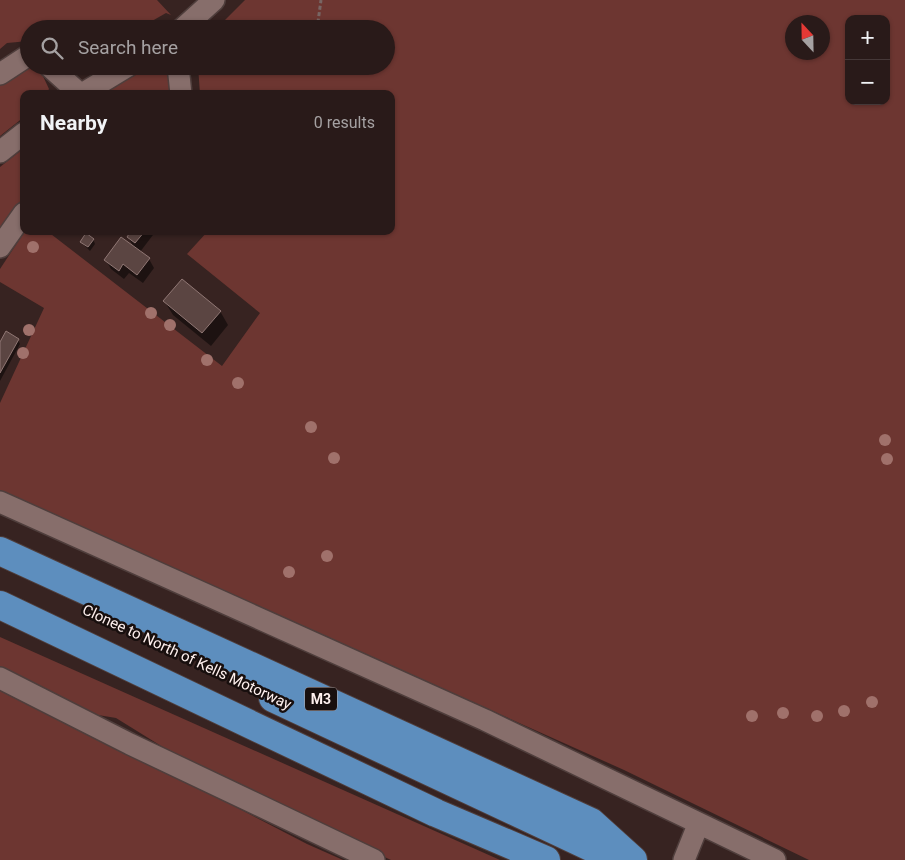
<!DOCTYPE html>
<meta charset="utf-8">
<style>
:root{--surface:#291a19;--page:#352726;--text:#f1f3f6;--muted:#a5a1a2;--line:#453838}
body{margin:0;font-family:Roboto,sans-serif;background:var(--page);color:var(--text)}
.controls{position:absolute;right:15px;top:15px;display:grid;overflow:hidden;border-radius:10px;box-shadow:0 1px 4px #0004}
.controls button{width:45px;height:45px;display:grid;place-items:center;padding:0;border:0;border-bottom:1px solid var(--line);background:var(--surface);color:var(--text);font:25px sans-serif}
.compass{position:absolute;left:785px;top:15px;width:45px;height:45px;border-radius:50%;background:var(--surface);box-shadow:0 1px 4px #0004;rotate:338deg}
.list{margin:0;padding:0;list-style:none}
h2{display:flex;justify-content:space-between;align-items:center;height:65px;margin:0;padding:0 20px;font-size:21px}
h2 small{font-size:16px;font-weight:400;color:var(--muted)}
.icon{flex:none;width:28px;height:28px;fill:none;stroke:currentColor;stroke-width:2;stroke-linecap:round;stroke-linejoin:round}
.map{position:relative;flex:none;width:905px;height:860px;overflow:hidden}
.search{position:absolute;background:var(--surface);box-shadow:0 1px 4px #0004;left:20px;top:20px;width:375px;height:55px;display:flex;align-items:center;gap:12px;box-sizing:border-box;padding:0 18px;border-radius:28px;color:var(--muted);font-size:19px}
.panel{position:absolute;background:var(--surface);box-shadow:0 1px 4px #0004;left:20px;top:90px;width:375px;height:145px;border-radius:10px}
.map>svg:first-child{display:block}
.green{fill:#6d3631;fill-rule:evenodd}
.shadow{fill:#0007}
.building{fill:#5b4542;stroke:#907774}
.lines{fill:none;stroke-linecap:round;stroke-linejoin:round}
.minor-casing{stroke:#4f3e3c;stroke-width:24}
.highway-casing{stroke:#4f3e3c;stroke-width:30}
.path{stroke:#786664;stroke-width:3;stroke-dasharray:4 2.5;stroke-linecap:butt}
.minor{stroke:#876e6b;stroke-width:21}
.highway{stroke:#5d8ebe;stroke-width:28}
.tree{fill:#a0716b}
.labels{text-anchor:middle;stroke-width:5;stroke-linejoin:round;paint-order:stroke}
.shield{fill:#180f0e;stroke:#b9acab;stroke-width:1}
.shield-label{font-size:14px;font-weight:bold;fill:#fef0ee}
.street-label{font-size:15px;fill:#fef0ee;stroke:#180f0e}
</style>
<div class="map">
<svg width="905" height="860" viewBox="0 0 905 860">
<rect width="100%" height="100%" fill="#372321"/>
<path class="green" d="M0,0h157l14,15 -5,-2 -28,16h-109v12l-22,2 -7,6z
M245,0h660v860h-96l-185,-90 -624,-280v-87l44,-95 -44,-26v-13l25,-38h22l175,135 38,-53 -73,-59 21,-23h183v-137h-191l-2,-28h188v-37h-170zM849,19h37v82h-37zM792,22h30v30h-30z
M31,66l11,8 7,15 -3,5h-22v23l-24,19v-54z
M153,66l19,8 1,11 -6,9h-68z
M24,148v48l-24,34v-63z
M0,637l500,223h-109l-183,-85 -92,-57 -24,-4 -92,-48z
M0,690l128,61 179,93 36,16h-343z"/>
<path class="shadow" d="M133,231h23l-16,21 9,7 5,9 -11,15 -14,-10 -5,6 -13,-10 -5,-9 29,-11 -7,-12z
M93,239l2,5 -5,7 -9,-9z
M165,302l55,9 8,14 -17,21 -38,-31z
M18,340l2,4 -20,37v-37z"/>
<path class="building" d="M131,231h14l-10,12 -8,-6z
M86,233l8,6 -6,8 -8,-5z
M121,237l29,21 -13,17 -14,-11 -4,7 -15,-11z
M182,279l39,32 -19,22 -39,-32z
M6,331l13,8 -19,34v-31z"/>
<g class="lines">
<g class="minor-casing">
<path id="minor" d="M182,29l32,-29
M49,66l31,28
M178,66l3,28
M0,74l29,-19
M82,94l46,-28
M0,152l24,-19
M0,247l24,-34
M0,502l485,218 290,140
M0,678l130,66 244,116
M684,860l14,-35"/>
</g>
<g class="highway-casing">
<path id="highway" d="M0,551l591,271 42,38
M0,605l436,208 110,47
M273,698l345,162"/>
</g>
<path class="path" d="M317,29l4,-29"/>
<use href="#minor" class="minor"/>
<use href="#highway" class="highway"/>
</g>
<g class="tree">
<circle cx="33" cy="247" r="6"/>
<circle cx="151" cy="313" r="6"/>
<circle cx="170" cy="325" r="6"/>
<circle cx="29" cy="330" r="6"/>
<circle cx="23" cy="353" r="6"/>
<circle cx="207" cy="360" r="6"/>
<circle cx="238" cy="383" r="6"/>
<circle cx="311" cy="427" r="6"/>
<circle cx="885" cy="440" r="6"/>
<circle cx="334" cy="458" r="6"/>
<circle cx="887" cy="459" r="6"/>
<circle cx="327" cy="556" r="6"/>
<circle cx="289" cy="572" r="6"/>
<circle cx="872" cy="702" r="6"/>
<circle cx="844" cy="711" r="6"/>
<circle cx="783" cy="713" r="6"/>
<circle cx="752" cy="716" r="6"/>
<circle cx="817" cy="716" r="6"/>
</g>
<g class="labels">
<rect class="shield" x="305" y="687.5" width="32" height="23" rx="4"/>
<g class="shield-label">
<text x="321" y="704">M3</text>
</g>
<g class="street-label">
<text transform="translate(187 657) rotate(25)" y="5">Clonee to North of Kells Motorway</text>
</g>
</g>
</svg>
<div class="controls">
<button>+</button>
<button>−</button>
</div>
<svg class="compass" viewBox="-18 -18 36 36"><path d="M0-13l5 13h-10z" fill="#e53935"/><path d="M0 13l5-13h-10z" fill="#a5a1a2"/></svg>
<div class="search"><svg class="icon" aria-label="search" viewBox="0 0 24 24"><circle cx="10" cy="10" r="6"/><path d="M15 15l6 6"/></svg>Search here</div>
<section class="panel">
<h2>Nearby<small>0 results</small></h2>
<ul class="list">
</ul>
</section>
</div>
